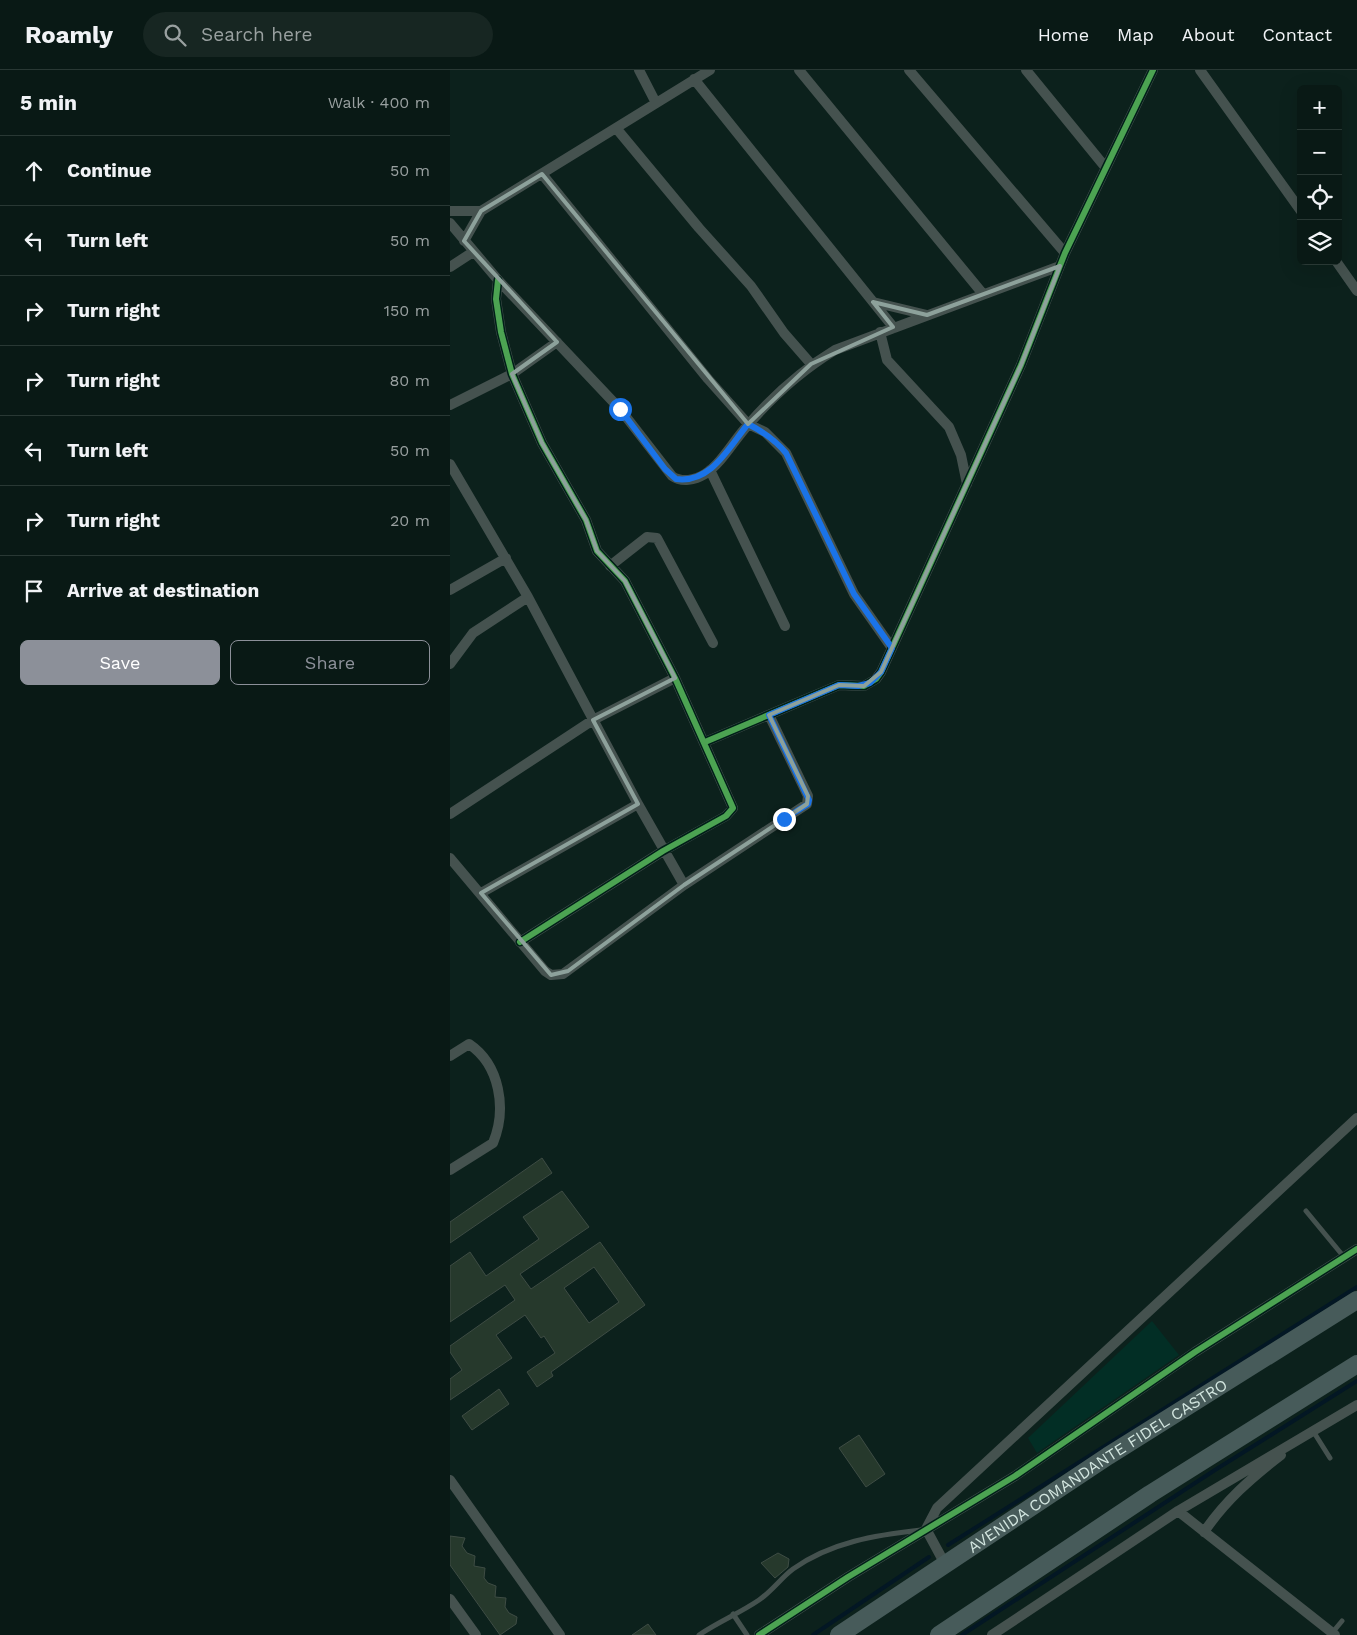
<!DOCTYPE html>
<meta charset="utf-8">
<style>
:root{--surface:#091915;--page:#172622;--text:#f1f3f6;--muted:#99a0a0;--line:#293834;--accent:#8c9099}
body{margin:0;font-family:"Work Sans",sans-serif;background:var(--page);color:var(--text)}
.controls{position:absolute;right:15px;top:15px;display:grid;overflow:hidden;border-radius:8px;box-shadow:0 5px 20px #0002}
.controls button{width:45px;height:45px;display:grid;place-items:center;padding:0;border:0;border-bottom:1px solid var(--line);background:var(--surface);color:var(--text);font:25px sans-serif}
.stop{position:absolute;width:15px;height:15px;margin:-11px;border:4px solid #1a73e8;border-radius:50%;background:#fff}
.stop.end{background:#1a73e8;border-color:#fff;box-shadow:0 1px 5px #0008}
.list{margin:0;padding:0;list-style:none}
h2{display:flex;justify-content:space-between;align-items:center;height:65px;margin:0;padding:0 20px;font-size:21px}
h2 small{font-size:16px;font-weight:400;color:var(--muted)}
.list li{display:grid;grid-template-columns:32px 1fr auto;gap:15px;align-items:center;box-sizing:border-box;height:70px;padding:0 20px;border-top:1px solid var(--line)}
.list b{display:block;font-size:19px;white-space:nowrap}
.list em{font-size:16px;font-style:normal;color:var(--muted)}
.actions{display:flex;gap:10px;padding:15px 20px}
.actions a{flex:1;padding:11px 0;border:1px solid var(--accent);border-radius:8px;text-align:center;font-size:18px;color:var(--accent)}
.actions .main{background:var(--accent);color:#fff}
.icon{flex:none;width:28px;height:28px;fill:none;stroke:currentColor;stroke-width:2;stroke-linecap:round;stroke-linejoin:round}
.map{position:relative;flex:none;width:907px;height:1565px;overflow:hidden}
header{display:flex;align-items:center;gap:30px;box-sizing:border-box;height:70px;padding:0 25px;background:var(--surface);border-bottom:1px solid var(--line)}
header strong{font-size:24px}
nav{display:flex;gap:28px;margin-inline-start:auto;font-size:18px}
.search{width:350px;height:45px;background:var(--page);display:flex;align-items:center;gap:12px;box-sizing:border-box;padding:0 18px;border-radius:28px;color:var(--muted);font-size:19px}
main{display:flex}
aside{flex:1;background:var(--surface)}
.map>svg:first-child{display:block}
.built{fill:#022e25}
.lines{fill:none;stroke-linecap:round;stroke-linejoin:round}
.stream{stroke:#031724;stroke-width:4}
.building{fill:#26392c;stroke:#3e4c44;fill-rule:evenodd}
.lane{stroke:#45524f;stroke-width:5}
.street{stroke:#45524f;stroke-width:10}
.highway{stroke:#475b5a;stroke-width:18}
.cycleway-casing{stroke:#001f18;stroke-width:9}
.cycleway{stroke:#4ca352;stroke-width:6}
.route{stroke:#1a73e8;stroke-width:6}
.marked{fill:none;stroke:#8da19b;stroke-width:4;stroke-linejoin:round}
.labels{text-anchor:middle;stroke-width:4;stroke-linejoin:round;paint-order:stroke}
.street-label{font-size:16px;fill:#d3e6e0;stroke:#001f18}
</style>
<header>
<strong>Roamly</strong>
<div class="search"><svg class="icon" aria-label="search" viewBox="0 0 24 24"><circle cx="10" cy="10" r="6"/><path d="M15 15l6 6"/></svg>Search here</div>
<nav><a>Home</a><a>Map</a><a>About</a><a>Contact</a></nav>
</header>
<main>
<aside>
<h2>5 min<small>Walk · 400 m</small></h2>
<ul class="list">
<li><svg class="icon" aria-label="ahead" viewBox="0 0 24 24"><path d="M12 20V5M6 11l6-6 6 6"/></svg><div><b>Continue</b></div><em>50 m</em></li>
<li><svg class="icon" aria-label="left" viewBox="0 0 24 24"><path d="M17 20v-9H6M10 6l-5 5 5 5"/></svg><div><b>Turn left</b></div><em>50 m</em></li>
<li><svg class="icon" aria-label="right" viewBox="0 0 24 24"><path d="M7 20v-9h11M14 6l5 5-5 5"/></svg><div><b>Turn right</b></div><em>150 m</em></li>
<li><svg class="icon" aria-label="right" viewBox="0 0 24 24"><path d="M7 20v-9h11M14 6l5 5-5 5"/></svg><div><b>Turn right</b></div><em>80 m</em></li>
<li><svg class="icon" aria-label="left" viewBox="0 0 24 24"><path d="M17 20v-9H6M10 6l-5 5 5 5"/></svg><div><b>Turn left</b></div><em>50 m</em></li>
<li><svg class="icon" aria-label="right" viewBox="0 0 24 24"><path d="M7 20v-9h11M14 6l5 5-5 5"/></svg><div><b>Turn right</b></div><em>20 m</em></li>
<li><svg class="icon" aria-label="arrive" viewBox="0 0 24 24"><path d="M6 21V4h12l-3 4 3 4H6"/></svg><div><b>Arrive at destination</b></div></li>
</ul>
<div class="actions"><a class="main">Save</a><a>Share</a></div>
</aside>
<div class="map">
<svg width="907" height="1565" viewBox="0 0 907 1565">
<rect width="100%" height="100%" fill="#0c211c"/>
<path class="built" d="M702,1251l27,34 -142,98 -9,-15z"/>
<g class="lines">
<path class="stream" d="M498,1475l409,-258
M363,1565l116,-78
M512,1565l253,-165 142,-89"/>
</g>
<path class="building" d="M92,1088l10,15 -102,70v-21z
M112,1121l27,36 -69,47 11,15 69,-47 45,63 -94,67 2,4 -16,11 -10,-15 28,-19 -11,-17 -3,2 -16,-23 -29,20 16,23 -62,42v-21l12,-9 -12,-18v-6l65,-46 -10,-15 -55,37v-56l20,-14 16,24 53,-37 -16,-22zM144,1197l25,35 -30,21 -25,-35z
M49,1319l10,15 -37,26 -10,-14z
M409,1365l26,39 -19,13 -27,-39z
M0,1466l15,2 -3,8 5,7 8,3 -1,10 11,2 -1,10 4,5 8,3 -1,11 11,1 -1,9 4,6 8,4 -1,7 -16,11 -50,-70z
M328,1483l11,6 -1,8 -13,11 -14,-15z
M198,1554l8,11h-24z"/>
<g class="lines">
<path class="lane" d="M856,1141l38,46
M863,1361l17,27
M283,1544l14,21
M882,1563l10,-12
M249,1565c19,-13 41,-22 60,-35 13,-9 22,-22 34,-31 38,-27 83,-34 128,-39"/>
<path class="street" d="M189,0l17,33
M349,0l184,224
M459,0l156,183
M576,0l80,98
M750,0l101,141
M244,9l200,249
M166,58l83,100 52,58 33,47 27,31
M92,104l166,205 40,45 17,8 21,21 68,141 38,54
M0,141h31
M0,153l48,57 122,129 52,67c10,7 23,4 33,-2 17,-11 29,-34 43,-49 25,-29 54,-55 87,-75l225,-84
M14,171l17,-30 229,-141
M886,191l21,30
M0,197l23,-15
M48,210l-2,19 5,33 11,42 30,69 44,77 11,31 28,30 50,97 58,130 -7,8 -63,35 -143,91
M423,232l54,13
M430,262l7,28 62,67 12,28 6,29
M0,335l62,-31 45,-32
M0,394l78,133 110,207 46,81
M260,400l75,156
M160,496l37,-29 10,1 56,105
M0,520l56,-32
M0,594l23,-31 55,-36
M255,672l134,-57 25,1 12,-7 5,-7 140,-307 44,-112 88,-183
M0,744l143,-94 82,-42
M0,788l95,113 6,4 12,-1 121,-89 123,-81 1,-8 -39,-81
M31,823l157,-89
M0,986l19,-12c31,21 38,65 24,99l-43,27
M0,1410l110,155
M728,1441l157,124
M476,1459l11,-21 420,-390
M476,1459l19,35
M754,1462c21,-31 47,-54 77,-77
M0,1529l26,36
M309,1565l89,-58 167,-101 180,-124 162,-103
M542,1565l186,-124 179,-106"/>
<g class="highway">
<path id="s1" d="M389,1565l269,-179 249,-156"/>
<path d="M489,1565l211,-141 207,-130"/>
</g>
<g class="cycleway-casing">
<path id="cycleway" d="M48,210l-2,19 5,33 11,42 30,69 44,77 11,31 28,30 50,97 58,130 -7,8 -63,35 -143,91
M255,672l134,-57 25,1 12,-7 5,-7 140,-307 44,-112 88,-183
M309,1565l89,-58 167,-101 180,-124 162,-103"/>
</g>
<use href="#cycleway" class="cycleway"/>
</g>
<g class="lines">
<path class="route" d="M170,339l45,60 11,10c35,5 53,-32 72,-55 16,8 27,16 38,29l68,141 38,54 -11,24 -11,11 -12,3 -19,-1 -70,30 40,85 -1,4 -24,15"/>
</g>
<path class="marked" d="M92,104l206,250 63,-60 82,-37 -20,-25 54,13 133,-49 -39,99 -140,307 -17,14 -25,-1 -70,30 39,81 -1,8 -123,81 -116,86 -17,4 -70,-82 157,-89 -45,-84 82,-42 -50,-97 -28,-30 -11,-31 -44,-77 -30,-69 45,-32 -93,-101 17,-30z"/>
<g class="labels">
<g class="street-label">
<text dy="6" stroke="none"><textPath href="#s1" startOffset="309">AVENIDA COMANDANTE FIDEL CASTRO</textPath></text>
</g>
</g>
</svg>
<div class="controls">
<button>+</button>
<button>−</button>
<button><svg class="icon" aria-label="locate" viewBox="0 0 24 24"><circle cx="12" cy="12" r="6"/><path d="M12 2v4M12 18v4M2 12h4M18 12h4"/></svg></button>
<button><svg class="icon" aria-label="layers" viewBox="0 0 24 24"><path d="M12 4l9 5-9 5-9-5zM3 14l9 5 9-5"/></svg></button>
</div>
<div class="stop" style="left:170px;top:339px"></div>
<div class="stop end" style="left:334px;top:749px"></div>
</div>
</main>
